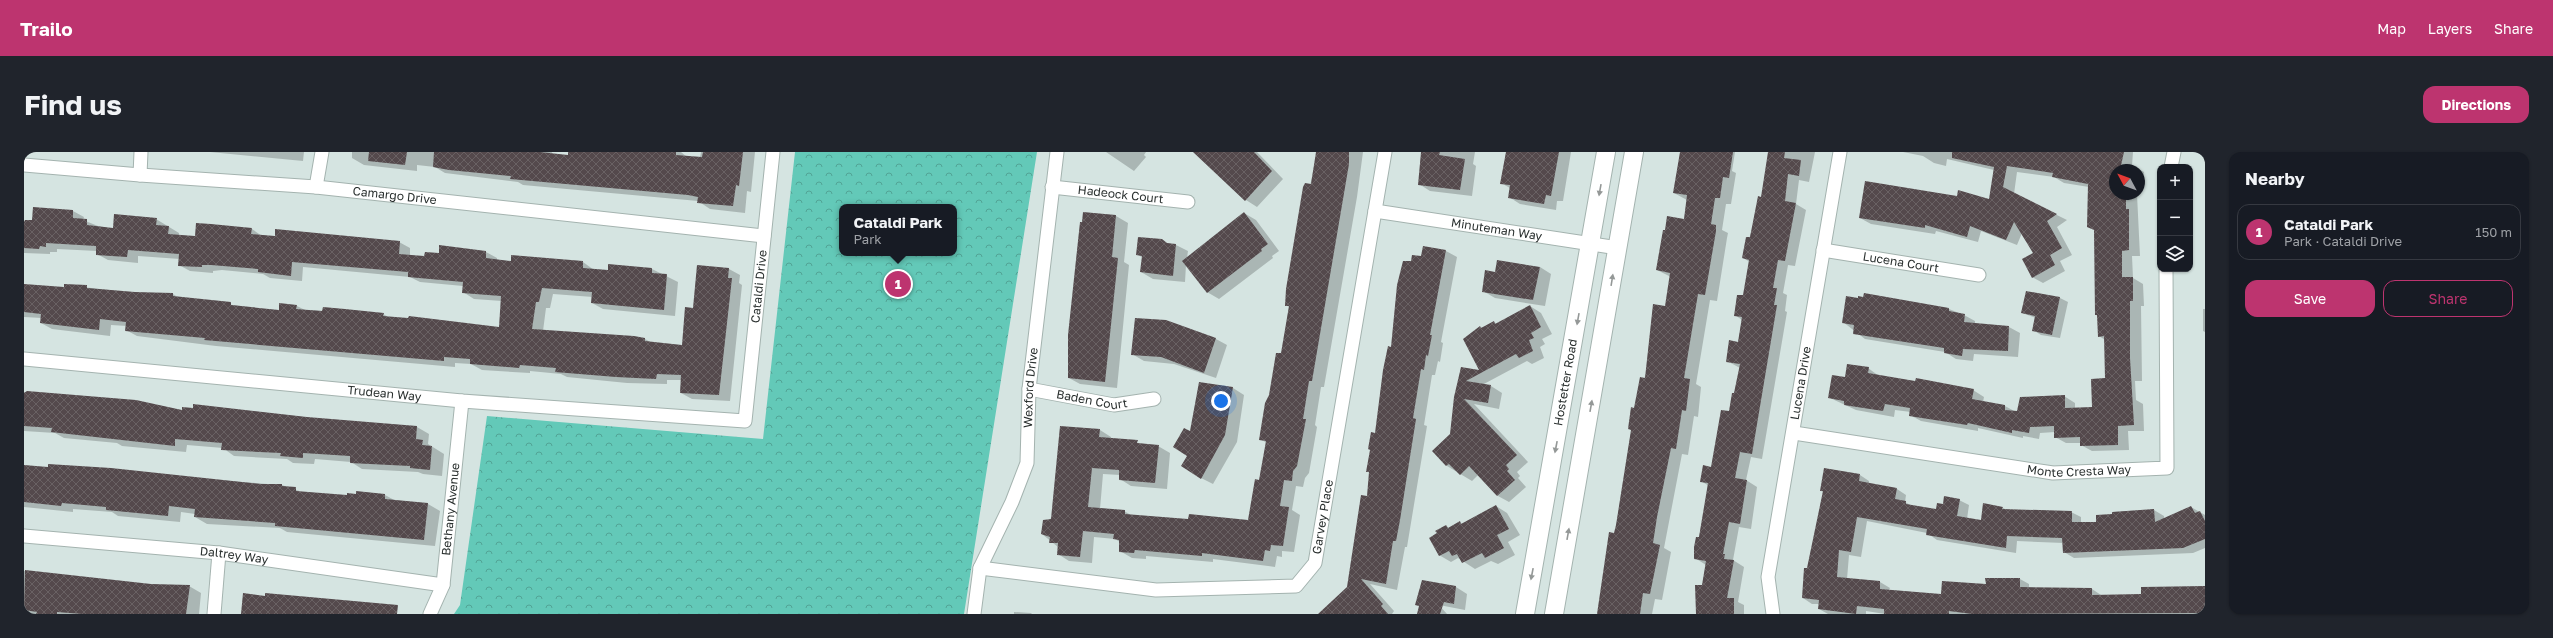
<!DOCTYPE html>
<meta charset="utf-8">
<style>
:root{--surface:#171b24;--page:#20242c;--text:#f1f3f6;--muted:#9ea1a6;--line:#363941;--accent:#bd346f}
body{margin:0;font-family:"Golos Text",sans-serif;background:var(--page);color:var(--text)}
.controls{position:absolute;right:12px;top:12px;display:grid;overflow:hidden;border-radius:8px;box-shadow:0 1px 3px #0004}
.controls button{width:36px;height:36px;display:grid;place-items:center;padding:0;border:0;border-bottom:1px solid var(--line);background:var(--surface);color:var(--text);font:20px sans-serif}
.compass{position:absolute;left:2085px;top:12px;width:36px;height:36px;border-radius:50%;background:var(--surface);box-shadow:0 1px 3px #0004;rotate:311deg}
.you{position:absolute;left:1197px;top:249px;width:14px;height:14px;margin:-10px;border:3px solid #fff;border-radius:50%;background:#1a73e8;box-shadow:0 0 0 6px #1a73e833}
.badge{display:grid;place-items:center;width:26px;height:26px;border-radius:50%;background:var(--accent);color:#fff;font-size:13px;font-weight:700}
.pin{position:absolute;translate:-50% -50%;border:2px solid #fff;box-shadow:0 1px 4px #0006}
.popup{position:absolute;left:815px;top:52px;width:118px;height:52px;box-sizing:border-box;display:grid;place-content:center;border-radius:8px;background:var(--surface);filter:drop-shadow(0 1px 3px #0005);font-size:13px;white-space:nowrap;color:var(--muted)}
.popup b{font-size:15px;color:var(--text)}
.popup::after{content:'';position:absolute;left:50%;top:100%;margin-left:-8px;border:8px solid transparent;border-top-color:var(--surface)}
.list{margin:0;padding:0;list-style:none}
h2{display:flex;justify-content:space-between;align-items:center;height:52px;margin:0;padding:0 16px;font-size:17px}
h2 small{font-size:13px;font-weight:400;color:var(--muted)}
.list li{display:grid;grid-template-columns:26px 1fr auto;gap:12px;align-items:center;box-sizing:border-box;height:56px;margin:0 8px 8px;padding:0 8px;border:1px solid var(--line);border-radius:12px}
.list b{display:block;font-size:15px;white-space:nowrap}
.list p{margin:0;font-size:13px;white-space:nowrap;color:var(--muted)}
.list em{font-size:13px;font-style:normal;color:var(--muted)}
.actions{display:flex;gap:8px;padding:12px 16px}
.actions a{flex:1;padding:9px 0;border:1px solid var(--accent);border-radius:12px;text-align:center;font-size:14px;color:var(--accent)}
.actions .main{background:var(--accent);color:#fff}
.icon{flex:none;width:22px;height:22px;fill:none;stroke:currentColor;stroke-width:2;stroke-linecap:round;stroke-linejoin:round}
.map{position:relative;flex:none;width:2181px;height:462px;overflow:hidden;border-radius:12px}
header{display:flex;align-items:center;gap:24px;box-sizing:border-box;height:56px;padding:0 20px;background:var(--accent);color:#fff}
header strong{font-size:19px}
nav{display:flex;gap:22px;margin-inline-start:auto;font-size:14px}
.intro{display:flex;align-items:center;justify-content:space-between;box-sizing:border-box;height:96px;padding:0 24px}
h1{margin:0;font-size:28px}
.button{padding:10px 18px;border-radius:12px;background:var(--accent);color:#fff;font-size:14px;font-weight:700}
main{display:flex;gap:24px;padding:0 24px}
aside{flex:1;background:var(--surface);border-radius:12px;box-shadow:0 1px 3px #0004}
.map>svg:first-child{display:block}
.forest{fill:url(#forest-crowns);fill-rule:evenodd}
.shadow{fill:#0003}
.building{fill:url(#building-cross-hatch)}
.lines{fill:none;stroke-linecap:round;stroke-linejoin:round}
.street-casing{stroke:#a4b3af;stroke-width:15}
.secondary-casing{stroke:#a4b3af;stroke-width:20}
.street{stroke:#fff;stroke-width:13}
.secondary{stroke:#fff;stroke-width:18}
.oneway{fill:#949897}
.labels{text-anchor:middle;stroke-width:4;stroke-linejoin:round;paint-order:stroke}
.street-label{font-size:12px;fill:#2a302f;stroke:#d5e4e1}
</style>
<header>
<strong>Trailo</strong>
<nav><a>Map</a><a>Layers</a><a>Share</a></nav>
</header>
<div class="intro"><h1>Find us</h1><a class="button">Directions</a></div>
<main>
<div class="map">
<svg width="2181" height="462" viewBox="0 0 2181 462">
<defs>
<pattern id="forest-crowns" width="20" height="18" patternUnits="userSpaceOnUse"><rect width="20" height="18" fill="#63c9b8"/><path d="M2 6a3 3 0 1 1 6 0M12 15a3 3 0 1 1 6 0" fill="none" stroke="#52a496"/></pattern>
<pattern id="building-cross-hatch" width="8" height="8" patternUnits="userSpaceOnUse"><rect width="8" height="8" fill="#54494c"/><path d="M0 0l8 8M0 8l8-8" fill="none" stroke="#696163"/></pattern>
</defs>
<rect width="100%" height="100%" fill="#d5e4e1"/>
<path class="forest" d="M771,0h242l-73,462h-510l6,-9 27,-189 276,23zM818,55h112v46h-112z"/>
<path class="shadow" d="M186,0h94l-1,9z
M328,0h200l-1,2 18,2v-4h112l6,5 13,1 1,-6h54l-4,40 -4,-1 -2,22 -35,-4 -12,-8 -175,-16 -5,-3 -73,-9 -10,-6 -18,-2v6l-53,-6 -12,-7z
M1082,0h40l-2,3 2,2 -12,14z
M1179,0h54l26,27 -26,28 -11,-7z
M1293,0h46l-6,45 -33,190h-3l-6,38 2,2 -8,46 -4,5 -2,9 -7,-1 -4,24 8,5 -6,37 -12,-1v6l-5,-1 -2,11 -62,-8v3l-67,-6v3l-14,-1 -12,-7v-9l-5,-3 -21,-2 -2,26 -23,-2 -11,-7v-7l-16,-13 58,-104 11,7v2l47,7 12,7 -3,36 -36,-3 -11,-7v-4l-17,-1 -3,35 24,2 7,4 58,5 60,1 11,-40 7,-38 -7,-4 22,-85 7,-47 -3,-2z
M1399,0h52l-2,12 3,2 -4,30 -42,-5 -11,-7z
M1482,0h65l-8,49h-6l-1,9 -36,-6 -11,-7 1,-9 -9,-5z
M1657,0h54l-3,19 4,2 -5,31h-5l-4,26 6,3 -1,5 -10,63 -7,-1 -14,84 5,3 -3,30 -4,-1 -6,39 -6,-1 -18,94 7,4 -9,48 -7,-1 -3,15h-54l17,-80 20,-125 31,-102 5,-30 -14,-7 27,-50 3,-20 -13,-7z
M1745,0h46l-6,30 -10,-2 -3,24 10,6 -11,56 -7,-1 -5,28 4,2 -2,16 2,1 -25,147 -11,-2 -5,23 11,7 -6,42 -12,-2 -6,33 11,7 -6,35 6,3v9h-47l9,-49 -11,-7 14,-72 -8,-5 11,-13 18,-56 10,-44 -13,-7 11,-18 4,-23 -7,-5 9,-18 6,-35 -7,-4 19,-60z
M1879,0h230l-1,14 12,6 -3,15 -2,-17h-24v24h22l3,62h-8l1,22 10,6 1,22h-3l1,75h-7l1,19 7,4 1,27h-16l1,19 -37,1 -11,-6v-2h-15l-11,-6v-5l-15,1 -1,6 -16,-3v2l-45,-10v3l-57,-10 -11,-6 1,-3 -16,-2 -1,7 -38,-7 -26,-12 16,-20 22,-10 11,8 94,14 11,7 -1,5 22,4 11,6 48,-16 11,7v5h18l13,-29 -1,-39 -6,-4 -1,-20 -2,-1 -1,-85 -6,-43 -25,-4 -10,-6 -37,-5 -3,22 53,26 -10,7 15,28 -12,6 5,10 -22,12 -11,-6 3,-24 -13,-20 -5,12 -36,-14 -3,11 -42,-11 -1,3 -64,-10 -11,-6 97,-21 33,3 4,-30 -47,-11 -1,7 -12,-3 -11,-7z
M49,59l11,6 -1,3 15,6 16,3 42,-10 23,14v3l17,1 56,-8 10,7 137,6 11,6v8l15,1 14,-3 47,-2 11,6v2l15,2v-6l71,6 11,8 15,1v-6l43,4 26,13 -3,34 -72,-7 -11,-6 1,-6 -40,-3 -3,14h-4l-3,23 91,6 11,2 7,4 31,3 11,-37 4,-43 31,3 11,6 -1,8 3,2 -12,116 -38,-2 -11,-6 1,-13h-15v4l-40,-1 -60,-6 -6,-3 -31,-3v2l-48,-3 -11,-6 -16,-1v4l-239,-21 -79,-10 -11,-6 1,-4 -16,-1 -1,11 -58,-7 -11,-6 1,-5 -18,-1v-32l41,3v-3l70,8 38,1 6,4 101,13 17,-5 8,4 78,4 7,4 110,10 2,-27 -28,-2 -11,-7v-6l-43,-4 -10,-5 -107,-10 -1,14 -32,-3 -7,-4 -41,-4 -9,1v2l-23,-2 -11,-6 1,-6 -42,-3v7l-30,-3 -11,-6v-3l-40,-2v3h-7v2l-26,-1v-30z
M1060,61l32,3 12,7 -4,39 5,3 -12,123 -37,-4 -11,-6z
M1220,61l12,7 23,31 -7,5 1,2 -54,41 -12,-7 -21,-27 -1,17 -32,-3 -12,-7 2,-14 -6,-4 2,-16 37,7 12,6 -1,7z
M1422,99l11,6 -16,85 2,1 -3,19 -2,-1 -3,14h-3l-8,50 3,1 -20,121h-2l-8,43 -27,-6 24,27 -2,3h-73l29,-26 20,-91 2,-24 -2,-1 24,-124 20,-86z
M1516,115l11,7 -6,32 -50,-8 -12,-7z
M2036,146l8,4 -8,36 -19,-3 -8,-5 3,-12 -14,-5z
M1506,154l11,7 11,21 -10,5 3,5 -5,3 4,11 -12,6 -5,-3 -45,24 9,1 11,7 -3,16 -25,-5 54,58 -11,10 3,4 -2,2 8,9 -17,15 -11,-6 -20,-21 -6,6 -25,-15 -13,-15 17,-16 10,-67 20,3 -1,-44 3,1 11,-6 3,2z
M1925,157l15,6 11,6v3l34,3 11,6 -2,24 -44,-3 -1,7 -17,-2 -11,-7 -80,-13 -22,-17z
M2179,157h2v23l-2,-1z
M1142,169l50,18 11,6 -11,33 -42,-14 -30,-3 -12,-7z
M1209,236l11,7 -7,47 -24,42 -12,-6 -12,-22 2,-23z
M0,240l111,9 48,11 234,15 12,7 -1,10 16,10 -2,22 -19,-2 -5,-2 -56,-3 -11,-7 -36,-3 -1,5 -21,-1 -6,-4 -53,-3 -11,-8 -36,-3 -1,7 -64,-6 -5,-3 -53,-5 -9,-5 -31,-2z
M0,314l258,19 20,7 46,4 37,-1 11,6 32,3 12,7 -5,35 -148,-14 -7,-4 -73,-4 -12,-7v-3l-14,-2 -1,10 -62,-6 -6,-4 -39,-3v3l-49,-5z
M1836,323l9,6v3l28,5 9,6 -1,7 7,4 25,4 22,-10 10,5 -2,14 15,2 21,-13 4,2 64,2 10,5v6h16l16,-8v-3l41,-2 10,6v3l27,-12 14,8v33l-12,5 -119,5 -10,-6v-9l-47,-2 -1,12 -79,-13 -10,-7 -60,-12 -6,36 -12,-2 -2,24 33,3 10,6 -1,2 53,5 78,-16 9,5v4l63,1 9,6h41l63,-8v27h-320l-19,-3v3h-38l-9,-5v-5h-7l-9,-6 20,-106 -2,-1z
M1472,354l11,7 13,22 -12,7 7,13 -17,9 -7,-3 -16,8 -17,-11 -7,4 -12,-7 -9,-17 16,-12 3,2 11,-6 2,2z
M0,419l127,14 38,1 12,7 -2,21h-175z
M1432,435l11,7 -2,16 -26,-5 8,9h-28l1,-7 -3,-2z
M990,460l17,1 1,1h-18z"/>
<path class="building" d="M345,0h38l-2,13 -37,-4z
M410,0h106l28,3v-3h108v3l26,2 1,-5h40l-4,34 -3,-1 -3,21 -36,-3 1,-6 -10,-2 -178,-16 1,-3 -62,-6 -16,-3z
M1169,0h61l18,19 -27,30z
M1292,0h33v12l-37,217h-3l-6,38h3l-9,47 -4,5 -1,10 -8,-1 -4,26 9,1 -6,39 -12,-1 -1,6 -5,-1 -2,11 -61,-8v3l-67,-6 -1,3 -15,-1v-12l-6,-1 1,-5 -31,-3 -3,26 -23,-2 1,-12h-9l1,-6 -9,-3 2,-14 8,-1 9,-93 40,3 -1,8 39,3 -1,3 22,2 -4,38 -36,-3v-10l-27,-2 -4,39 37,3v4l63,5 1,-5 59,6 7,-41 4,1 7,-39 -7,-1 6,-37 4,-8 7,-42h5l8,-47h-4l1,-17 17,-102 2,-4 6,1z
M1397,0h19l-1,3 26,4 -5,31 -42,-5z
M1482,0h53l-8,44 -5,-1 -2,9 -36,-6 2,-13 -10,-1z
M1656,0h53l-4,26 -6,-1 -3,21h-5l-4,26 5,1v6l-11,64 -7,-1 -14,84 6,1 -4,32 -4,-1 -6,39 -5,-1 -14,69 -4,26 7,2 -10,49 -7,-1 -3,21h-43l12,-82 5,1 2,-8 15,-95 -3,-1 3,-22 3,1 6,-31 5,1 8,-74 12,2 5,-33 -14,-3 7,-40h2l2,-14 17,3 3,-24 -14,-2z
M1744,0h17l-1,6 17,2 -2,16 -11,-2 -3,27 11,2 -11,58 -7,-1 -5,28h4l-3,17h3l-25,149 -12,-2 -5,26 12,2 -7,44 -11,-2 -6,32h2l-1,5 10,1 -7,38h7v16h-38l-1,-29h7l4,-24 -12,-2v-12l2,-10h3l9,-54 -8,-1 3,-17 8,2 10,-57 8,1 3,-18h2l6,-29 -14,-2 3,-22 9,2 4,-25 -8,-1 3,-21h6l6,-35 -7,-2 4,-21h4l8,-41 3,1z
M1928,0h172l-4,18h-5v24h11v15h3v41l-7,1v26h11v24h-3v57l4,67 -16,1v19l-38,1v-9l-26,1v-12l-24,1 -1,6 -17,-3v3l-44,-10 -1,2 -58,-9 1,-8 -25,-4 -2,7 -39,-6v-4l-16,-3 4,-23 13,2 2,-13 22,3 -1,6 47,8 1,-3 58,11 -2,10 33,6v5l12,1 3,-14 45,-2v13l27,-1 -1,-28 14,-1 -1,-42 -6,1 -1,-22h-2l-1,-85 -7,-3 1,-43 -36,-7 1,-4 -46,-7 -4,21 54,27 -10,7 15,27 -12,7 5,10 -23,13 -10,-19 11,-6 -19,-31 -8,18 -36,-14 -3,11 -42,-12v3l-66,-10 6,-37 92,15 1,-6 31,9 5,-32 -42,-9z
M9,55l40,3v8l14,1v6l26,3 1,-14 43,4 -1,7 13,1 -1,8 27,2 1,-13 15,1 41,4 -1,6 24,2v-7l125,12 -1,13 25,2 1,-4 14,1v-8l47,6v7l25,3v-6l72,6v7l25,2v-6l44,4v5l15,1 -3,36 -73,-7 1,-11 -50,-4 -3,14h-3l-4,27 102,7 11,2v3l37,4 3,-38 8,1 4,-43 32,3 -1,10h4l-13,117 -39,-2 1,-18 -24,-1 -1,5 -40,-2 -61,-5 1,-4 -36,-3 -1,3 -49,-4v-5l-26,-2v4l-240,-21 1,-2 -80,-7 1,-9 -26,-3 -1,11 -59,-7 1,-9 -17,-2v-28l40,3v-3l23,1v3l48,4 38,1v3l58,6v3l48,5v-7l18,2 -1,4 26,2 1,-4 22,2 39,4 -1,3 25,2 1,-2 90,11 2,-31 -39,-3 1,-11 -55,-5v-5l-116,-10 -1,14 -33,-4v-3l-47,-4h-9v2l-24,-1 1,-12 -51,-4 -1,7 -31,-2v-9l-50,-3v4l-6,-1 -1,3 -15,-1v-26l1,-2h7z
M1059,60l33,3 -4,42 6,1 -13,124 -37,-4v-43l12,-113h2z
M1220,60l24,32 -7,5 1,2 -55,42 -25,-32z
M1114,85l24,2 5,4 9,1 -3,32 -33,-4 2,-16 -6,-1z
M1399,94l23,4 -16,85h2l-4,21 -2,-1 -2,15 -3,-1 -8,49 3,1 -16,101 -4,21h-3l-7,43 -25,-5 22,25 -2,2 7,8h-70l29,-27 14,-92 6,1 2,-24h-3l4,-22 -2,-1 3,-17 4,1 8,-63 5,-24 3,1 6,-62 6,-24h8l1,-6 9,1z
M1473,108l43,7 -7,33 -51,-8 3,-22 10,2z
M2002,139l34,6 -8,38 -20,-4 3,-15 -14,-3z
M1840,141l85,15v3l16,3 -1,8 45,4 -1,25 -45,-2 -1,7 -18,-3v-5l-91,-14 1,-9 -12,-2 4,-27 12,2v-2l5,1z
M1506,153l11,22 -10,6 3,5 -5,2 4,11 -14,7 -3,-4 -50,27 25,4 -3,18 -24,-4 53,56 -11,10 3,4 -2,2 8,9 -18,16 -28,-30 -9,9 -11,-11 -3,2 -14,-15 18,-17 4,-37 7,-30 18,3 -16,-31 17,-13 1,2 13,-7 1,3z
M1111,166l31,2 50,18 -12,35 -43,-16 -30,-2z
M1175,230l34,5 -8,48 -24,44 -20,-13 6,-10 -14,-9 11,-19 6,3z
M3,239l109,9 46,10v-3l11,1v-4l114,13 110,9 -1,13 7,1 -1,5 10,1 -2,24 -20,-2v-2l-60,-3v-7l-47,-3v5l-23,-2 1,-3 -60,-3 1,-7 -47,-4v7l-124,-14 1,-4 -28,-2v-33z
M24,312l63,4 150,16h21v2l14,1v4l51,4v-2l9,1v-3l29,3v5l43,4 -4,37 -149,-14v-3l-81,-6 1,-8 -26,-3 -1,10 -62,-6v-3l-44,-4 -1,3 -37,-4v-37l24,2z
M1800,316l36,6 -1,7 38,7 -2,11 11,2v3l30,5 1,-6 6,1 1,-8 16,3 -3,17 24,4 2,-17 20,4 -1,2 70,2v11h24v-7l16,-1v-2l42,-3 1,13 36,-16 4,7 5,-2 5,10v18l-22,9 -120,5 -1,-15 -55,-2 -1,12 -80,-13 1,-6 -70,-12 -6,35 -12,-2 -2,27 43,4v8l61,5 1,-13 44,3 -1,-6h35v9l72,1v7l49,-1v-7l64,-1v27l-233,1 -23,-3v3h-65v-5l-27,-3 -1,8 -38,-5 1,-9 -17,-2 2,-30h3l16,-77h-3z
M1472,353l13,24 -12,6 7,13 -19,10 -3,-5 -20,10 -5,-9 -5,2 -3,-5 -10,5 -10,-18 8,-5 -2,-2 11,-6 2,3 12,-7 1,3z
M1,418l126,14 39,1 -4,29h-104l-25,-2v2h-21l1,-2 -13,-2z
M1398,428l34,6 -2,18 -10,-2 -4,12h-23l2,-8 -4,-1z
M219,441l22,3v-3l133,12 -1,9h-156z"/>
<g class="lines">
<g class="street-casing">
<g id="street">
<path id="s1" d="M0,13l116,10 176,12 448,49"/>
<path d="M2147,15l3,-15"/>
<path d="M116,23l1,-23"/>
<path d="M292,35l6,-35"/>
<path id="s2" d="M1028,35l136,15"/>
<path id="s3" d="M1351,59l243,37"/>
<path id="s4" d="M1799,98l156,25"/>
<path id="s5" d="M0,207l438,42 283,20 28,-269"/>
<path id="s6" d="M1005,237l85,16 40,-6"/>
<path id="s7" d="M1770,281l259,40 114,-5 -1,-199"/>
<path id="s8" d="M0,384l195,17 224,32"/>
<path id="s9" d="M956,416l176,22 140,-4 19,-23 70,-411"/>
<path d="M190,462l5,-61"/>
<path id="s10" d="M406,462l13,-29 19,-184"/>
<path id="s11" d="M950,462l6,-46 32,-66 15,-39 2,-74 28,-237"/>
<path id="s12" d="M1749,462l-5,-37 72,-425"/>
</g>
</g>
<g class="secondary-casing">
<g id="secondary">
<path id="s13" d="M1501,462l81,-462"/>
<path d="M1530,462l80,-462"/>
</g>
</g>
<use href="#street" class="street"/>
<use href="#secondary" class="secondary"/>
</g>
<defs><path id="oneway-solid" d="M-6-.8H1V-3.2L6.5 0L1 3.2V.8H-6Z"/></defs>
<g class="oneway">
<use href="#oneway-solid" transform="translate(1576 38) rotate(100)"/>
<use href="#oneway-solid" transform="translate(1588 128) rotate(-81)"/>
<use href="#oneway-solid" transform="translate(1554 167) rotate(100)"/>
<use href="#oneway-solid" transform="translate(1567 254) rotate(-80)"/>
<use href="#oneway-solid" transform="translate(1532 295) rotate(101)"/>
<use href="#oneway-solid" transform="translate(1544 382) rotate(-80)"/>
<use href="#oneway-solid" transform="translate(1508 422) rotate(101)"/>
</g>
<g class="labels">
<g class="street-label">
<text dy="4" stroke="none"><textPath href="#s1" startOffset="372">Camargo Drive</textPath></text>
<text dy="4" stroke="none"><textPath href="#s2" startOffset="69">Hadeock Court</textPath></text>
<text dy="4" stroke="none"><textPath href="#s3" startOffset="123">Minuteman Way</textPath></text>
<text dy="4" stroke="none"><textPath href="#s4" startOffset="79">Lucena Court</textPath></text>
<text dy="4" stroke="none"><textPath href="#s5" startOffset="859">Cataldi Drive</textPath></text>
<text dy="4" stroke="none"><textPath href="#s13" startOffset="235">Hostetter Road</textPath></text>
<text dy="4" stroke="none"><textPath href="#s12" startOffset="234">Lucena Drive</textPath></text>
<text dy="4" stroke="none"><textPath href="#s11" startOffset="237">Wexford Drive</textPath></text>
<text dy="4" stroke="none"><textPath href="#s5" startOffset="362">Trudean Way</textPath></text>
<text dy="4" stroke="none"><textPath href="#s6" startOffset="64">Baden Court</textPath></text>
<text dy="4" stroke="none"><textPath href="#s7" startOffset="288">Monte Cresta Way</textPath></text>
<text dy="4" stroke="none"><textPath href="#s10" startOffset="108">Bethany Avenue</textPath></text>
<text dy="4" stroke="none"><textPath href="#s9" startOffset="394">Garvey Place</textPath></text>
<text dy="4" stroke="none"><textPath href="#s8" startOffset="211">Daltrey Way</textPath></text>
</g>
</g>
</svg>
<div class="controls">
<button>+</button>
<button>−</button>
<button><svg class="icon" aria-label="layers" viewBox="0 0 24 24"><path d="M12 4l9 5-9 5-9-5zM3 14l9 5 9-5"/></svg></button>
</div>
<svg class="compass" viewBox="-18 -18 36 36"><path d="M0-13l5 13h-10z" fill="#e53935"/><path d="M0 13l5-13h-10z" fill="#9ea1a6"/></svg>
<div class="you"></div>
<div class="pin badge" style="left:874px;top:132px">1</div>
<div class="popup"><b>Cataldi Park</b>Park</div>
</div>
<aside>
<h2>Nearby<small></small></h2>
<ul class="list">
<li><span class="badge">1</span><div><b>Cataldi Park</b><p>Park · Cataldi Drive</p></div><em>150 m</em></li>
</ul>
<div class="actions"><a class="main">Save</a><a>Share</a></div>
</aside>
</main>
